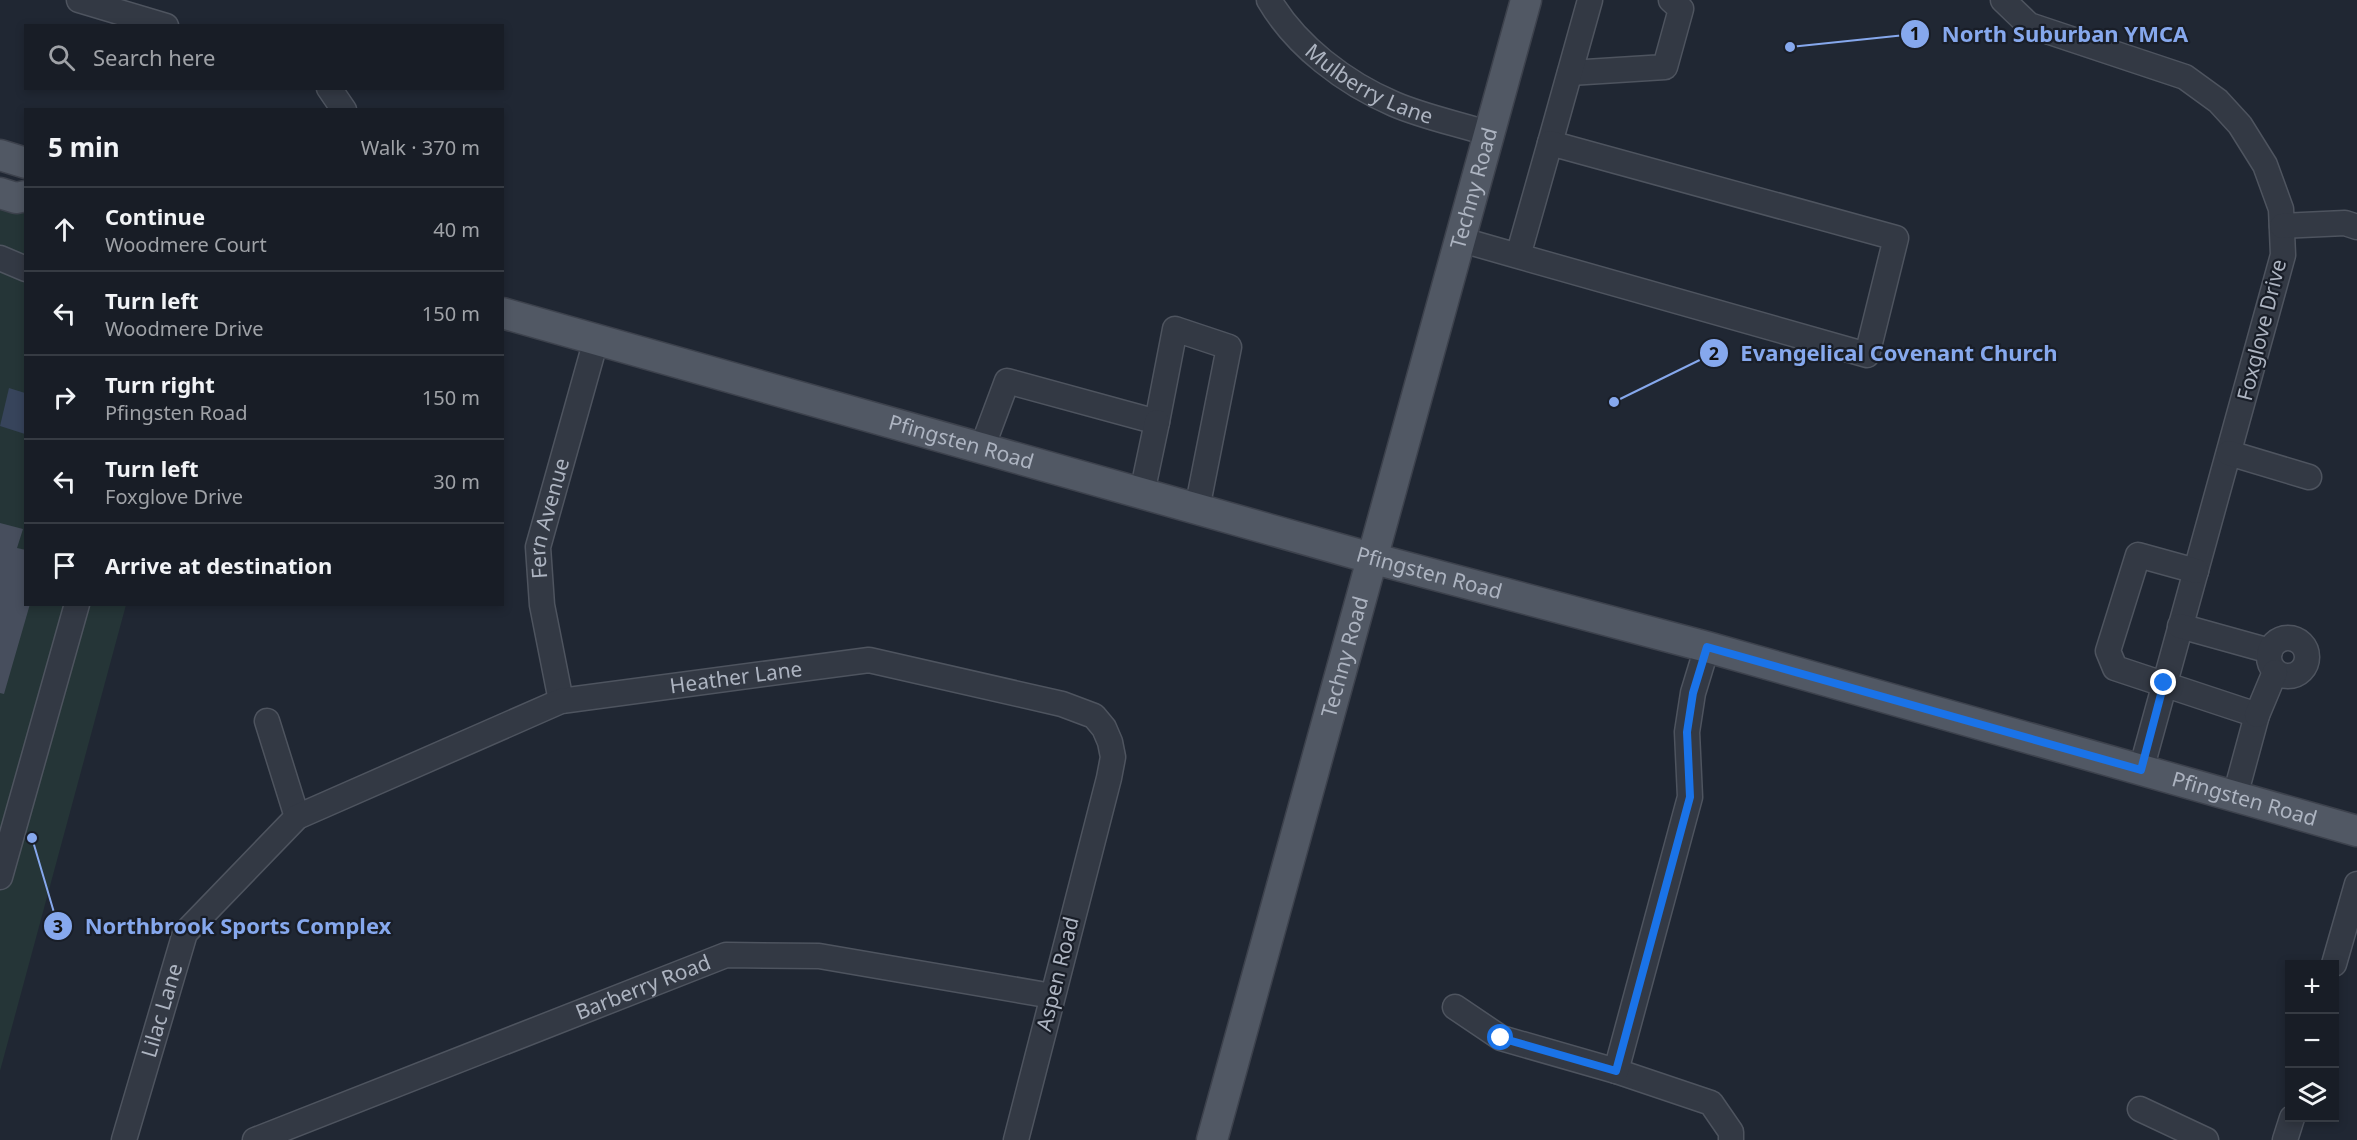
<!DOCTYPE html>
<meta charset="utf-8">
<style>
:root{--surface:#181d26;--page:#252a32;--text:#f1f3f6;--muted:#9fa2a7;--line:#363b43}
body{margin:0;font-family:"Noto Sans",sans-serif;background:var(--page);color:var(--text)}
.controls{position:absolute;right:18px;bottom:18px;display:grid;overflow:hidden;border-radius:0px;box-shadow:0 3px 9px #0003}
.controls button{width:54px;height:54px;display:grid;place-items:center;padding:0;border:0;border-bottom:2px solid var(--line);background:var(--surface);color:var(--text);font:30px sans-serif}
.stop{position:absolute;width:18px;height:18px;margin:-14px;border:4px solid #1a73e8;border-radius:50%;background:#fff}
.stop.end{background:#1a73e8;border-color:#fff;box-shadow:0 2px 6px #0008}
.list{margin:0;padding:0;list-style:none}
h2{display:flex;justify-content:space-between;align-items:center;height:78px;margin:0;padding:0 24px;font-size:26px}
h2 small{font-size:20px;font-weight:400;color:var(--muted)}
.list li{display:grid;grid-template-columns:39px 1fr auto;gap:18px;align-items:center;box-sizing:border-box;height:84px;padding:0 24px;border-top:2px solid var(--line)}
.list b{display:block;font-size:22px;white-space:nowrap}
.list p{margin:0;font-size:20px;white-space:nowrap;color:var(--muted)}
.list em{font-size:20px;font-style:normal;color:var(--muted)}
.icon{flex:none;width:33px;height:33px;fill:none;stroke:currentColor;stroke-width:2;stroke-linecap:round;stroke-linejoin:round}
.map{position:relative;flex:none;width:2357px;height:1140px;overflow:hidden}
.search{position:absolute;background:var(--surface);box-shadow:0 3px 9px #0003;left:24px;top:24px;width:480px;height:66px;display:flex;align-items:center;gap:15px;box-sizing:border-box;padding:0 21px;border-radius:0px;color:var(--muted);font-size:22px}
.panel{position:absolute;background:var(--surface);box-shadow:0 3px 9px #0003;left:24px;top:108px;width:480px;height:498px;border-radius:0px}
.map>svg:first-child{display:block}
.green{fill:#253537}
.water{fill:#37445b}
.building{fill:#474e5d}
.lines{fill:none;stroke-linecap:round;stroke-linejoin:round}
.minor-casing{stroke:#4e545f;stroke-width:27}
.major-casing{stroke:#3d424d;stroke-width:33}
.minor{stroke:#333944;stroke-width:24}
.major{stroke:#515864;stroke-width:30}
.route{stroke:#1a73e8;stroke-width:8}
.labels{text-anchor:middle;stroke-width:4.5;stroke-linejoin:round;paint-order:stroke}
.street-label{font-size:21px;fill:#adb4c1;stroke:#191e28}
.leader{fill:none;stroke:#86a8ed;stroke-width:2}
.callout-dot{fill:#86a8ed;stroke:#191e28;stroke-width:2}
.mark-label{font-size:18px;text-anchor:middle;font-weight:bold;fill:#111}
.callout-label{font-size:22px;text-anchor:middle;font-weight:bold;fill:#86a8ed;stroke:#191e28;stroke-width:4.5;stroke-linejoin:round;paint-order:stroke}
</style>
<div class="map">
<svg width="2357" height="1140" viewBox="0 0 2357 1140">
<rect width="100%" height="100%" fill="#202733"/>
<path class="green" d="M0,203l25,7 1,394 100,1 -126,466z"/>
<path class="water" d="M9,388l16,5v41l-25,-8z"/>
<path class="building" d="M0,523l23,6 -6,19 9,2v54h4l-26,90 -4,-1z"/>
<g class="lines">
<g class="minor-casing">
<g id="minor">
<path d="M79,0l87,26"/>
<path id="s1" d="M1269,0c27,46 76,83 125,104 30,13 65,20 96,30"/>
<path d="M2003,0l26,25 156,52 33,24 22,24 25,40 16,44 2,46 -142,515"/>
<path d="M1570,73l95,-6 16,-58 -10,-9"/>
<path d="M329,88l15,22"/>
<path d="M1550,143l40,-143"/>
<path d="M2282,226l63,-3 12,4"/>
<path d="M1462,240l56,16 349,99 29,-117 -346,-95 -32,113"/>
<path d="M0,258l26,11"/>
<path d="M982,448l25,-67 150,41 18,-93 54,18 -32,162"/>
<path d="M2229,453l80,24"/>
<path d="M1142,493l15,-71"/>
<path d="M2196,571l-58,-16 -30,96 7,17 142,47 -22,81"/>
<path d="M2180,626l90,25"/>
<circle cx="2288" cy="657" r="19"/>
<path id="s2" d="M561,701l-19,-96 -4,-58 58,-207"/>
<path d="M2257,715l18,-43"/>
<path d="M267,721l30,96"/>
<path d="M0,877l77,-273"/>
<path d="M2334,964l23,-80"/>
<path d="M1455,1007l46,31 115,33 95,32 20,29v8"/>
<path d="M1616,1071l74,-274 -3,-65 6,-39 14,-46"/>
<path d="M2140,1109l66,31"/>
<path id="s3" d="M124,1140l61,-207 112,-116 264,-116 308,-41 193,44 32,12 10,12 6,14 3,15 -4,21 -93,362"/>
<path id="s4" d="M255,1140l471,-185 93,1 233,40"/>
<path d="M2285,1140l7,-22"/>
</g>
</g>
<g class="major-casing">
<g id="major">
<path d="M0,155l26,8"/>
<path d="M0,193l16,5 10,-2"/>
<path id="s5" d="M502,313l869,245 336,89 650,184"/>
<path id="s6" d="M1212,1140l314,-1140"/>
</g>
</g>
<use href="#minor" class="minor"/>
<use href="#major" class="major"/>
</g>
<g class="lines">
<path class="route" d="M1501,1038l115,33 74,-274 -3,-65 6,-39 14,-46 434,123 23,-87"/>
</g>
<g class="labels">
<g class="street-label">
<text dy="7" stroke="none"><textPath href="#s1" startOffset="134">Mulberry Lane</textPath></text>
<text dy="7" stroke="none"><textPath href="#s6" startOffset="987">Techny Road</textPath></text>
<text transform="translate(2262 330) rotate(-76)" y="7">Foxglove Drive</text>
<text dy="7" stroke="none"><textPath href="#s5" startOffset="477">Pfingsten Road</textPath></text>
<text dy="7" stroke="none"><textPath href="#s2" startOffset="186">Fern Avenue</textPath></text>
<text dy="7" stroke="none"><textPath href="#s5" startOffset="963">Pfingsten Road</textPath></text>
<text dy="7" stroke="none"><textPath href="#s6" startOffset="501">Techny Road</textPath></text>
<text dy="7" stroke="none"><textPath href="#s3" startOffset="842">Heather Lane</textPath></text>
<text dy="7" stroke="none"><textPath href="#s5" startOffset="1809">Pfingsten Road</textPath></text>
<text transform="translate(1058 974) rotate(-76)" y="7">Aspen Road</text>
<text dy="7" stroke="none"><textPath href="#s4" startOffset="417">Barberry Road</textPath></text>
<text dy="7" stroke="none"><textPath href="#s3" startOffset="135">Lilac Lane</textPath></text>
</g>
</g>
<path class="leader" d="M1790 47L1915 34M1614 402L1714 353M32 838L58 926"/>
<g class="callout-dot">
<circle cx="1790" cy="47" r="6"/>
<circle cx="1614" cy="402" r="6"/>
<circle cx="32" cy="838" r="6"/>
<circle cx="1915" cy="34" r="15"/>
<circle cx="1714" cy="353" r="15"/>
<circle cx="58" cy="926" r="15"/>
</g>
<g class="mark-label">
<text x="1915" y="40">1</text>
<text x="1714" y="360">2</text>
<text x="58" y="933">3</text>
</g>
<g class="callout-label">
<text x="2065" y="42">North Suburban YMCA</text>
<text x="1899" y="361">Evangelical Covenant Church</text>
<text x="238" y="934">Northbrook Sports Complex</text>
</g>
</svg>
<div class="controls">
<button>+</button>
<button>−</button>
<button><svg class="icon" aria-label="layers" viewBox="0 0 24 24"><path d="M12 4l9 5-9 5-9-5zM3 14l9 5 9-5"/></svg></button>
</div>
<div class="stop" style="left:1501px;top:1038px"></div>
<div class="stop end" style="left:2164px;top:683px"></div>
<div class="search"><svg class="icon" aria-label="search" viewBox="0 0 24 24"><circle cx="10" cy="10" r="6"/><path d="M15 15l6 6"/></svg>Search here</div>
<section class="panel">
<h2>5 min<small>Walk · 370 m</small></h2>
<ul class="list">
<li><svg class="icon" aria-label="ahead" viewBox="0 0 24 24"><path d="M12 20V5M6 11l6-6 6 6"/></svg><div><b>Continue</b><p>Woodmere Court</p></div><em>40 m</em></li>
<li><svg class="icon" aria-label="left" viewBox="0 0 24 24"><path d="M17 20v-9H6M10 6l-5 5 5 5"/></svg><div><b>Turn left</b><p>Woodmere Drive</p></div><em>150 m</em></li>
<li><svg class="icon" aria-label="right" viewBox="0 0 24 24"><path d="M7 20v-9h11M14 6l5 5-5 5"/></svg><div><b>Turn right</b><p>Pfingsten Road</p></div><em>150 m</em></li>
<li><svg class="icon" aria-label="left" viewBox="0 0 24 24"><path d="M17 20v-9H6M10 6l-5 5 5 5"/></svg><div><b>Turn left</b><p>Foxglove Drive</p></div><em>30 m</em></li>
<li><svg class="icon" aria-label="arrive" viewBox="0 0 24 24"><path d="M6 21V4h12l-3 4 3 4H6"/></svg><div><b>Arrive at destination</b></div></li>
</ul>
</section>
</div>
